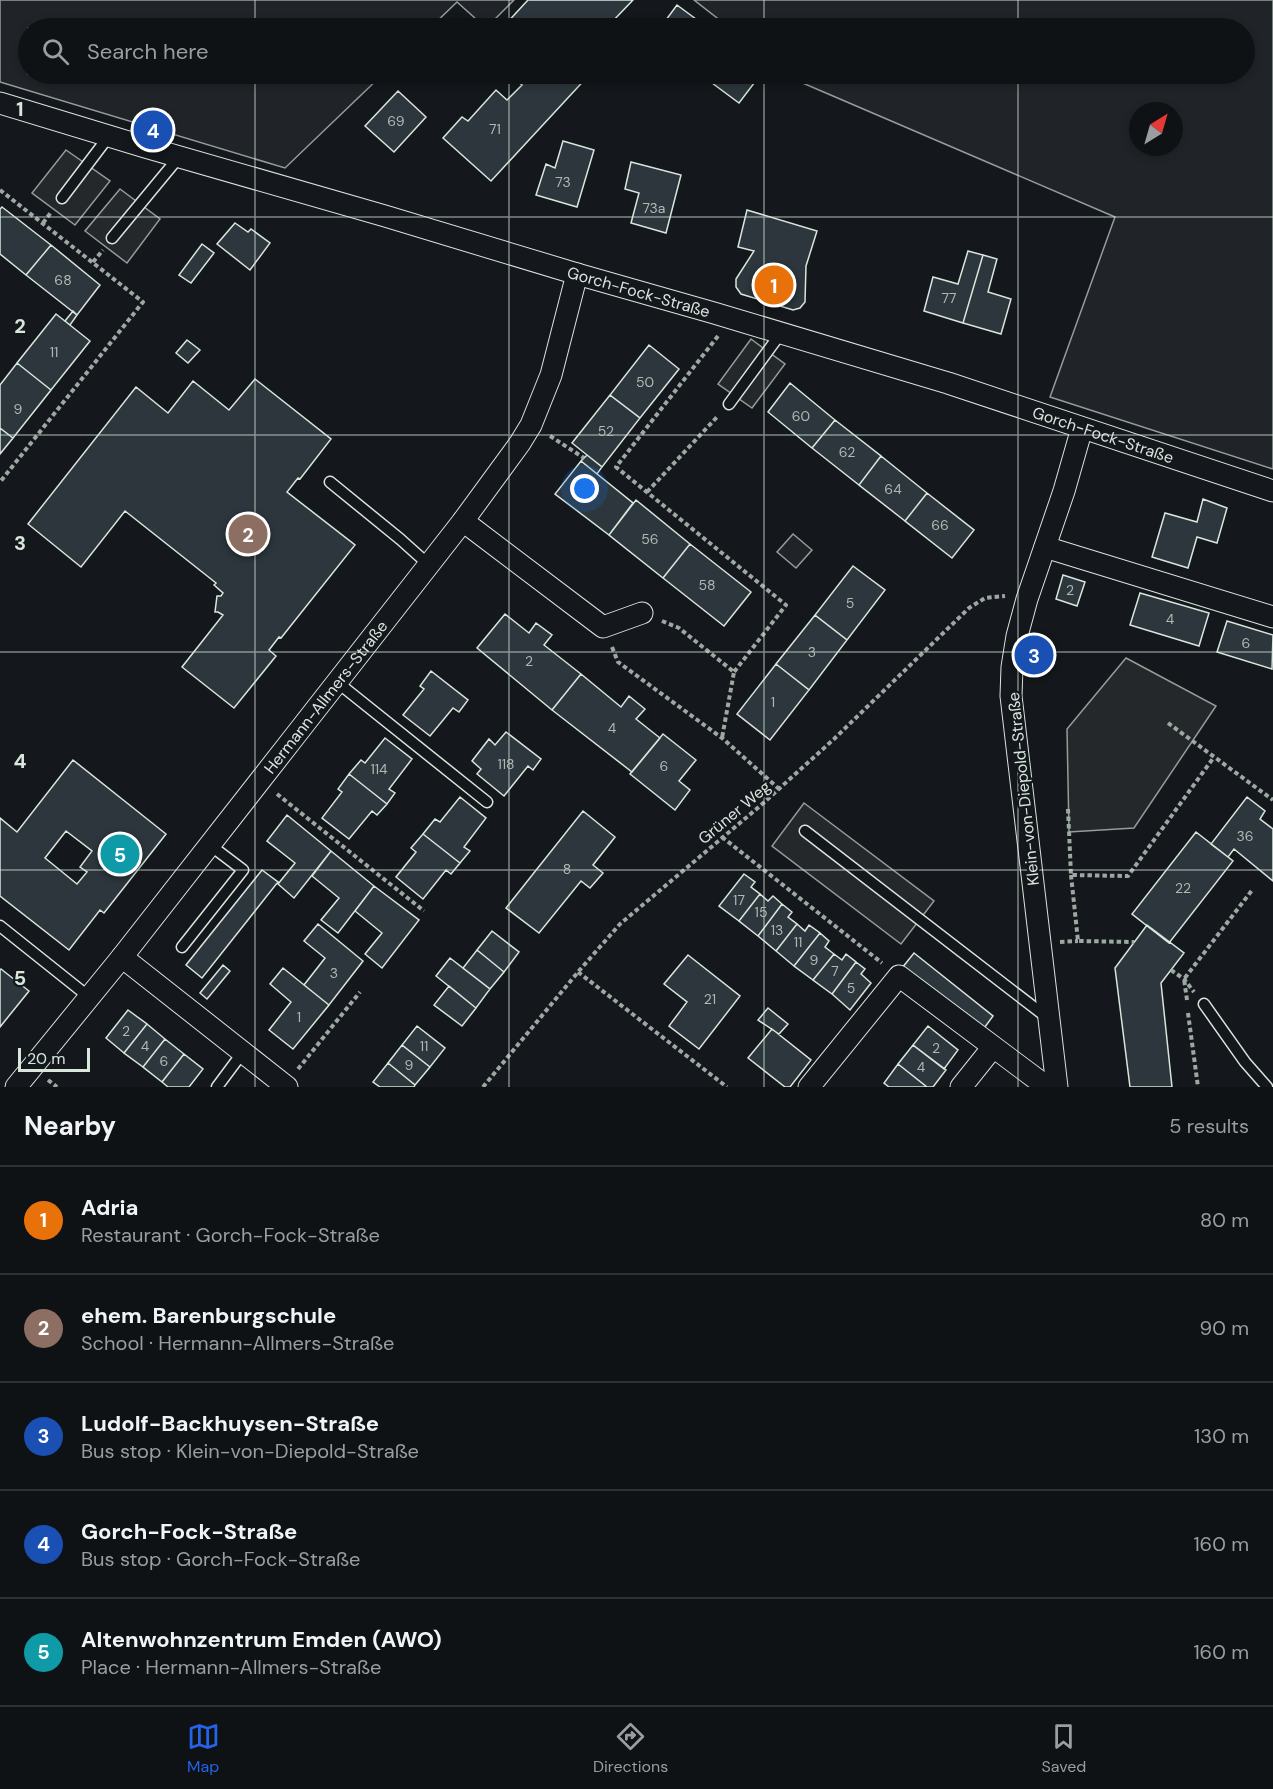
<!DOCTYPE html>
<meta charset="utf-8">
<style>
:root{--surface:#0f1215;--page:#181b1e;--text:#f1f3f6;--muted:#9b9ea0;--line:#2f3234;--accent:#2563eb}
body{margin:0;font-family:"DM Sans",sans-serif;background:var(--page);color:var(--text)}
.compass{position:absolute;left:1129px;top:102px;width:54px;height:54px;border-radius:50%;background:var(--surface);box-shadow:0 3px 9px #0003;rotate:37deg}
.scale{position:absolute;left:18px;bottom:15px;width:72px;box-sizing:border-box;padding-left:6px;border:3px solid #d8e6dc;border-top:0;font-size:16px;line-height:21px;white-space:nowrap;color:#d8e6dc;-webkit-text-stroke:4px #14181c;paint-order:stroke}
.you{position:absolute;left:585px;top:489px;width:21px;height:21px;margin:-15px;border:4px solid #fff;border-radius:50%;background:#1a73e8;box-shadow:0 0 0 9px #1a73e833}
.badge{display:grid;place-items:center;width:39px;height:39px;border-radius:50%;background:var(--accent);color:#fff;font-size:20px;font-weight:700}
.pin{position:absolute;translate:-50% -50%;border:3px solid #fff;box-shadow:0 2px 6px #0006}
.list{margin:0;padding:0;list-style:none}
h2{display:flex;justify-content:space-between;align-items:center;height:78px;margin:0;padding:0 24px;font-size:26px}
h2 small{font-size:20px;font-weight:400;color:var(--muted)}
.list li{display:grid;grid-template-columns:39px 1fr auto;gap:18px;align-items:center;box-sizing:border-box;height:108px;padding:0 24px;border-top:2px solid var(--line)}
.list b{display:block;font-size:22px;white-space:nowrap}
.list p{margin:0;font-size:20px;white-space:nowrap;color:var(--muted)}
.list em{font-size:20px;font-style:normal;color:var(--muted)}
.icon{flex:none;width:33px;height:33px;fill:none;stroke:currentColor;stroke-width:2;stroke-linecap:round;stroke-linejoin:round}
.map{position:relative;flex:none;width:1273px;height:1087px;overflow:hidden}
.search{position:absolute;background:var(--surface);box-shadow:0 3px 9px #0003;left:18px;right:18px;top:18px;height:66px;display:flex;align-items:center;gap:15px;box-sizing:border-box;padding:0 21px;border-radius:33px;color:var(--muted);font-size:22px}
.sheet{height:618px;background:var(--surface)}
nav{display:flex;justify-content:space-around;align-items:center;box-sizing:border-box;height:84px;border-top:2px solid var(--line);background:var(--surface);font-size:16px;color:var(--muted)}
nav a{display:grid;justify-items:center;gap:3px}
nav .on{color:var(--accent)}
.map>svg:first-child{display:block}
.green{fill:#202428;stroke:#939e99;stroke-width:1.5;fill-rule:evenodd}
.parking{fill:#24282b;stroke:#939e99;stroke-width:1.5}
.building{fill:#2c363c;stroke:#d8e6dc;stroke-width:1.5;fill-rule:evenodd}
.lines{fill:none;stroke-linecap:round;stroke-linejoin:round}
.service-casing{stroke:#d8e6dc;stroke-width:13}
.minor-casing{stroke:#d8e6dc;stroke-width:23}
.path{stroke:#9da8a2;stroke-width:4;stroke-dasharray:4.5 3;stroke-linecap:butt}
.service{stroke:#14181c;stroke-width:10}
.minor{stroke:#14181c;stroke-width:21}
.grid{fill:none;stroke:#d8e6dc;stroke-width:1.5;stroke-opacity:0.55}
.labels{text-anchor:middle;stroke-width:4.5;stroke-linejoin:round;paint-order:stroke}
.number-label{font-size:14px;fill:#adbab4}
.street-label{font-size:16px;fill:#d8e6dc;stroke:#14181c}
.grid-label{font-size:20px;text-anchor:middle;font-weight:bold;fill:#d8e6dc;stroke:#14181c;stroke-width:4.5;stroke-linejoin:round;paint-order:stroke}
</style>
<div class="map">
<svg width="1273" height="1087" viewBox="0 0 1273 1087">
<rect width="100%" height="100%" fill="#14181c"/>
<path class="green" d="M0,0h514l-28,28 -29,-26 -27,26h-402v46h355l-98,94 -285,-86z
M694,0h579v469l-223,-72 65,-180 -324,-139 -6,-4h459v-46h-514zM1138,111h36v36h-36z
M793,534l19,16 -16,18 -19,-16z"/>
<path class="parking" d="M66,150l44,31 -35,44 -43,-32z
M120,189l40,30 -33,44 -42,-32z
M751,339l34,25 -33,44 -34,-24z
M1126,658l90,48 -82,122 -65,4 -2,-103z
M804,803l130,98 -33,43 -129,-98z"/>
<path class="building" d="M528,0h105l-22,23 6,5h-115z
M677,5l31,23h-48z
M509,74h81l-99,107 -48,-43 19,-21 6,4 28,-31 11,10 15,-15z
M700,74h61l-22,29z
M398,91l28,26 -32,35 -29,-26z
M563,141l31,9 -17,57 -41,-12 10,-31 9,4z
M631,162l50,13 -15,58 -35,-10 8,-30 -14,-4z
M2,207l49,38 -25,30 -26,-21v-45z
M747,210l70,21 -11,35 -1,36 -5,6 -7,2 -52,-16 -5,-7v-8l18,-28 -16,-4z
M235,223l13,9 3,-3 19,14 -20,27 -33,-26z
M202,244l12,9 -23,30 -12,-8z
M51,245l49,40 -23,30 -51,-40z
M968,251l15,4 -20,68 -39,-12 9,-34 25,7z
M983,255l14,4 -9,33 23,7 -10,35 -38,-11z
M73,311l4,4 -7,10 -5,-4z
M56,314l34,27 -39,49 -34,-27z
M187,340l13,10 -12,13 -12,-10z
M649,345l30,24 -39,49 -30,-23z
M17,363l34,27 -38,48 -13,-10v-43z
M255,379l76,60 -31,40 -2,-1 -11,14 68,53 -74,93 -2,-1 -10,13 7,6 -42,52 -52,-41 41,-52 -5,-3h-3l2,-16h4l2,-3 -9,-8 2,-2 -91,-72 -44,56 -53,-43 108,-137 32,26 25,-32 36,29z
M790,383l45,37 -23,28 -44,-36z
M610,395l30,23 -38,49 -30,-24z
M835,420l46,36 -22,29 -47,-37z
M0,428l13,10 -13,16z
M587,455l15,12 -5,7 -16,-13z
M881,456l46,37 -22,28 -46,-36z
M581,461l52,42 -24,32 -54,-41z
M927,493l47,37 -22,28 -47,-37z
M1203,499l24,9 -10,35 -20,-6 -9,31 -36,-11 13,-44 32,9z
M636,500l54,44 -27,34 -54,-43z
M690,544l61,48 -27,34 -61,-48z
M853,566l32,24 -38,50 -32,-25z
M1063,575l22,7 -8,24 -21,-7z
M1140,593l69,20 -10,33 -69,-21z
M505,614l24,19 7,-10 16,12 -8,10 37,29 -29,36 -75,-62z
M815,615l32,25 -38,50 -33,-26z
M1227,621l46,14 -1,34 -55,-17z
M776,664l33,26 -39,50 -33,-26z
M431,671l37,29 -9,12 -6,-4 -23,28 -27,-21 21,-26 -4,-3z
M581,674l40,33 8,-11 16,13 -9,10 24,19 -28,34 -80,-62z
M506,732l35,27 -8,11 -5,-4 -24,30 -27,-22 4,-5 -9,-8 17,-22 6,6z
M663,734l33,26 -17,21 11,9 -15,20 -45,-36z
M385,738l27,21 -23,30 6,4 -8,11 -38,-30 12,-14 4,3z
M73,760l93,74 -62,79 -4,-3 -31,40 -69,-54v-78l17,14zM66,831l26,20 -12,16 7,5 -10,12 -32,-26z
M349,774l38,30 -10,11 -5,-4 -23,28 -27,-21 20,-26 -4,-3z
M460,797l26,21 -22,29 6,4 -10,12 -37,-29 12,-15 5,3z
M1247,797l18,14 -5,8 13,10v52l-39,-32 -6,8 -17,-13z
M583,811l32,26 -22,28 10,8 -13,15 -9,-7 -42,52 -33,-25z
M287,815l44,36 -37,47 -16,-14 17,-21 -28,-22z
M1196,832l37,29 -64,82 -37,-29z
M423,834l37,29 -9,11 -5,-4 -23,29 -27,-22 20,-25 -5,-4z
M331,851l43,35 -36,47 -17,-13 18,-22 -27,-22z
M262,870l16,12 -76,96 -16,-13z
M744,874l11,8 -4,5 9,7 -21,27 -20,-15z
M374,886l45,34 -37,48 -17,-14 17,-21 -27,-22z
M760,894l8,7 5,-5 9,8 -24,32 -19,-15z
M782,904l10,8 -4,5 9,7 -21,27 -18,-15z
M318,924l45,37 -34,44 -25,-20 21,-27 -21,-17z
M797,924l8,7 4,-6 11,8 -26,33 -18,-15z
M1147,925l37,28 -23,30 11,104h-42l-15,-119z
M492,931l27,21 -15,20 -27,-22z
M820,933l9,8 -4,6 9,7 -21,26 -19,-14z
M477,950l27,22 -14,17 -27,-21z
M914,953l79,63 -11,15 -80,-63z
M834,954l8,6 4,-6 10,8 -24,32 -19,-14z
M688,955l52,41 -41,53 -30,-23 18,-24 -23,-18z
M450,958l40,31 -14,19 -40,-32z
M856,962l9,7 -4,5 10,9 -21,27 -18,-16z
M223,965l7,6 -23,28 -7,-6z
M283,968l46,37 -36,44 -24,-19 22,-28 -21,-18z
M1,969l28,22 -29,36v-57z
M449,986l27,22 -14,18 -28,-21z
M768,1008l20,16 -9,10 -21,-14z
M128,1010l19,14 -23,29 -18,-15z
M147,1024l18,15 -22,28 -19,-14z
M417,1026l28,22 -15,19 -28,-22z
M928,1026l30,24 -14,19 -31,-24z
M772,1029l39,31 -21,27h-5l-37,-29z
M165,1039l19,15 -22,28 -19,-15z
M402,1045l28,22 -15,18 -27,-22z
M913,1045l33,25 -13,17h-6l-29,-23z
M184,1054l19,15 -14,18h-21l-6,-5z
M388,1063l27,22 -1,2h-34l-7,-5z
M898,1064l29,23h-38l-5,-4z"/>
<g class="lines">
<g class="service-casing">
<path id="service" d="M62,198l47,-62
M112,238l67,-81
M729,404l52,-71
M330,482l70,57 29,26
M337,682l150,120
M805,831l244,188
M0,926l89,71
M182,947l61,-77 -33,-25
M1204,1004l41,58 22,25
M217,1087l26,-35"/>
</g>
<g class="minor-casing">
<g id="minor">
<path id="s1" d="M0,103l145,44 240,69 192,58 137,39 234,70 325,108"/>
<path d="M463,521l140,106 39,-14"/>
<path d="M1045,547l228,70"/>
<path d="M122,957l165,130"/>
<path id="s2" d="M16,1087l106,-130 169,-216 172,-220 57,-78 11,-18 20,-50 26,-101"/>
<path d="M809,1087l90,-111 148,111"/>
<path d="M961,1087l32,-40"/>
<path d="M1057,1087l-46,-391 1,-29 5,-31 10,-37 37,-108 18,-63"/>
</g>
</g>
<path class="path" d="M0,190l143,112 -143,180
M43,223l9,-12
M93,262l10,-12
M718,336l-102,131 170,138 -52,67
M550,436l34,22
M647,492l71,-76
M662,621l17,7 55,44 -12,66
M612,647l6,15 104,76 57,51
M1168,723l105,77
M277,794l147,117
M1068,809l3,66 57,1 86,-119
M722,837l160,126
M1071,875l7,66 56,1
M1060,942l18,-1
M1171,970l13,9 10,13
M578,972l149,115
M1187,1000l-3,-21 69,-90
M1188,1013l10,74
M298,1069l62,-77
M48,1080l9,7
M483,1087l95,-115 42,-48 140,-118 74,-67 135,-131 16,-10 20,-2"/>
<use href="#service" class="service"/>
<use href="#minor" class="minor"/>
</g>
<path class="grid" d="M255,0v28M509,0v28M764,0v28M1018,0v28M255,74v1013M509,74v1013M764,74v1013M1018,74v1013M0,217h1273M0,435h1273M0,652h1273M0,870h1273"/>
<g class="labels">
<g class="number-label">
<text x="396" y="126">69</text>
<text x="495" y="134">71</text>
<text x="563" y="187">73</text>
<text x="654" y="213">73a</text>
<text x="63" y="285">68</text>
<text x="949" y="303">77</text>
<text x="54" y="357">11</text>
<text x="645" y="387">50</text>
<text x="18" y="414">9</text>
<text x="801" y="421">60</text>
<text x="606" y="436">52</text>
<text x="847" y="457">62</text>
<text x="893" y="494">64</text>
<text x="940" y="530">66</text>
<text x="650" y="544">56</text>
<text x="707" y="590">58</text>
<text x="1070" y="595">2</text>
<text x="850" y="608">5</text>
<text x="1170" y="624">4</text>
<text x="1246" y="648">6</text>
<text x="812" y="657">3</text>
<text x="529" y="666">2</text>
<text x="773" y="707">1</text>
<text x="612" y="733">4</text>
<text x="506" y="769">118</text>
<text x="664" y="771">6</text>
<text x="379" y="774">114</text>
<text x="1245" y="841">36</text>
<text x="567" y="874">8</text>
<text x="1183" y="893">22</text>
<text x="739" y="905">17</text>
<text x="761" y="917">15</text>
<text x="777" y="935">13</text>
<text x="798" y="947">11</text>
<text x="814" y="965">9</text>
<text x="835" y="976">7</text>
<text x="334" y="978">3</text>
<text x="851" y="993">5</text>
<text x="710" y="1004">21</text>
<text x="299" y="1022">1</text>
<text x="126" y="1036">2</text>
<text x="145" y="1051">4</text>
<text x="424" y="1051">11</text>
<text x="936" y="1053">2</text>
<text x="164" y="1066">6</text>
<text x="409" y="1070">9</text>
<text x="921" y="1072">4</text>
</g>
<g class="street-label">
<text dy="6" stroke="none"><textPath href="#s1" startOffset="666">Gorch-Fock-Straße</textPath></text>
<text dy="6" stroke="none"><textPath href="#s1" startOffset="1152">Gorch-Fock-Straße</textPath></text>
<text dy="6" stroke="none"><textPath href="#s2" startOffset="498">Hermann-Allmers-Straße</textPath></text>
<text transform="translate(1023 789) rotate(-96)" y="6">Klein-von-Diepold-Straße</text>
<text transform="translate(734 812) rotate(-40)" y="6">Grüner Weg</text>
</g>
</g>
<g class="grid-label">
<text x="20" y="116">1</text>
<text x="20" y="333">2</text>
<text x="20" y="550">3</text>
<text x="20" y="768">4</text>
<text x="20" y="985">5</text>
</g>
</svg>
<svg class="compass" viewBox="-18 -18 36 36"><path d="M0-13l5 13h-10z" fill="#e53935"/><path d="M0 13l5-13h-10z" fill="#9b9ea0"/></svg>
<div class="scale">20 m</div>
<div class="you"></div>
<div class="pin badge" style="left:774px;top:285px;background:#e8710a">1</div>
<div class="pin badge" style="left:248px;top:534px;background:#8d6e63">2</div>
<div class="pin badge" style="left:1034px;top:655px;background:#1a4fb4">3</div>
<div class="pin badge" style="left:153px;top:130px;background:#1a4fb4">4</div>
<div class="pin badge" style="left:120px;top:854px;background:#0f9aa8">5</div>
<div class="search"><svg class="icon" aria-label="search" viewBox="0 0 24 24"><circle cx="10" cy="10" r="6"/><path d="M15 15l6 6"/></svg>Search here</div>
</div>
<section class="sheet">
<h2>Nearby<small>5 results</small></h2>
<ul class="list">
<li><span class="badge" style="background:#e8710a">1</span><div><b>Adria</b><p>Restaurant · Gorch-Fock-Straße</p></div><em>80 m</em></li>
<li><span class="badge" style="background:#8d6e63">2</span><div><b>ehem. Barenburgschule</b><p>School · Hermann-Allmers-Straße</p></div><em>90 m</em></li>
<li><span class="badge" style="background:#1a4fb4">3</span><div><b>Ludolf-Backhuysen-Straße</b><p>Bus stop · Klein-von-Diepold-Straße</p></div><em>130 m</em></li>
<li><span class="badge" style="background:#1a4fb4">4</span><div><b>Gorch-Fock-Straße</b><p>Bus stop · Gorch-Fock-Straße</p></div><em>160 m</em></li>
<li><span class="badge" style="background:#0f9aa8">5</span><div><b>Altenwohnzentrum Emden (AWO)</b><p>Place · Hermann-Allmers-Straße</p></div><em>160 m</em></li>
</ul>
</section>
<nav>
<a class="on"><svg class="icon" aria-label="map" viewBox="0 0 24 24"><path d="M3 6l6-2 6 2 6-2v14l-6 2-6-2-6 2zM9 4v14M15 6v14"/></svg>Map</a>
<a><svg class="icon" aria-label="directions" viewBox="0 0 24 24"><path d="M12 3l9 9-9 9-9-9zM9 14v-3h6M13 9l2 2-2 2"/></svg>Directions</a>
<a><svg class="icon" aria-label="saved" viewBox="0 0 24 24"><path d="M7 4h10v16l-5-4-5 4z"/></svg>Saved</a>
</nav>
